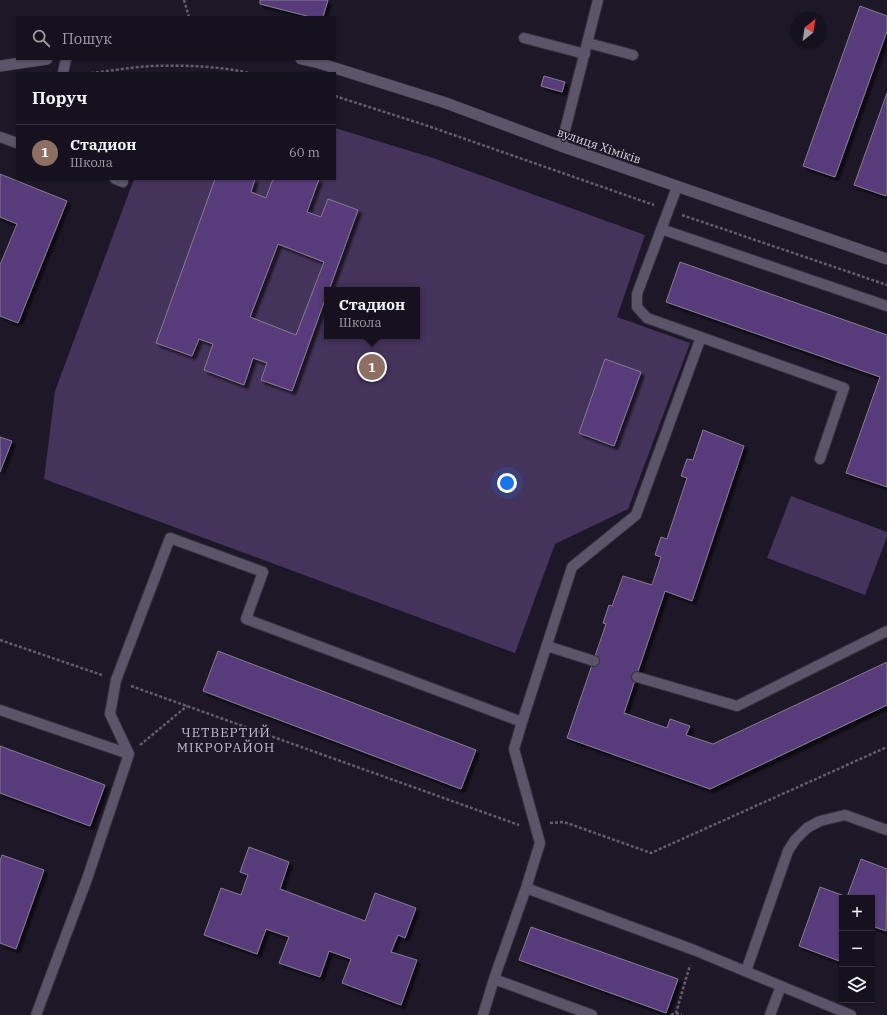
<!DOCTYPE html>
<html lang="uk">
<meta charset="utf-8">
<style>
:root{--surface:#16111e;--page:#231f2b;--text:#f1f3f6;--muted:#9e9da4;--line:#35313c;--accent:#c6a6f0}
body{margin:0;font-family:"IBM Plex Serif",serif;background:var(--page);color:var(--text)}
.controls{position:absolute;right:12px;bottom:12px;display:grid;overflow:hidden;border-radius:0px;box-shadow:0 1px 3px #0004}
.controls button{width:36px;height:36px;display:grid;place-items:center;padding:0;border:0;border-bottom:1px solid var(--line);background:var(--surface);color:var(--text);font:20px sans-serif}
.compass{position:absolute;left:791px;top:12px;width:36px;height:36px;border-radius:50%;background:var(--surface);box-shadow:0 1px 3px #0004;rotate:30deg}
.you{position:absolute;left:507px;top:483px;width:14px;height:14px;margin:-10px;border:3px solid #fff;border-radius:50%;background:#1a73e8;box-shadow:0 0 0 6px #1a73e833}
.badge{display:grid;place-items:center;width:26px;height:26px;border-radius:50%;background:var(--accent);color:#fff;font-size:13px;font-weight:700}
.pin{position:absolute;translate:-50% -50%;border:2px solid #fff;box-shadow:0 1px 4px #0006}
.popup{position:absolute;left:324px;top:287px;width:96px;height:52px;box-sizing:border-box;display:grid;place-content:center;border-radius:0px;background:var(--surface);filter:drop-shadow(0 1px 3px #0005);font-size:13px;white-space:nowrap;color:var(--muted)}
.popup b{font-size:15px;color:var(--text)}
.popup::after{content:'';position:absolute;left:50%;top:100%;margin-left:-8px;border:8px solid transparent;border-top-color:var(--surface)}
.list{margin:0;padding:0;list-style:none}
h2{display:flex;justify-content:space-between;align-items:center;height:52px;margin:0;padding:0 16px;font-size:17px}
h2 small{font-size:13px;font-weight:400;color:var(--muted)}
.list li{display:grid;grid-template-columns:26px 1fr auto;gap:12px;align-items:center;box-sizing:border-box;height:56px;padding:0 16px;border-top:1px solid var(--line)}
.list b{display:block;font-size:15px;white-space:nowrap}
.list p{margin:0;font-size:13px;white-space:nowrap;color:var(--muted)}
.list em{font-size:13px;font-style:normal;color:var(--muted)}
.icon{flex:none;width:22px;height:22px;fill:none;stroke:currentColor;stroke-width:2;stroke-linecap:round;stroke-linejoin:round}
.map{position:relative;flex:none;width:887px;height:1015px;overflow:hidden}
.search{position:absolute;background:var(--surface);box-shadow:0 1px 3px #0004;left:16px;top:16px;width:320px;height:44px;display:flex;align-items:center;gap:10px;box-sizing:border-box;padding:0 14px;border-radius:0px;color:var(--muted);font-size:15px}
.panel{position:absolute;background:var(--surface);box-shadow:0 1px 3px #0004;left:16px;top:72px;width:320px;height:108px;border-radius:0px}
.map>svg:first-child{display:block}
.green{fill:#44335a;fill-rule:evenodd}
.building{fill:#583b7a;stroke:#847c91;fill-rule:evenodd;filter:url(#shadow)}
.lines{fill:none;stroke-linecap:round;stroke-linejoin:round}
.service-casing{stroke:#37313f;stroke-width:12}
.minor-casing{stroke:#37313f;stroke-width:12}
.path{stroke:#635d6c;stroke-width:2.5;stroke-dasharray:3 2;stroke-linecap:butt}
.service{stroke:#5c5469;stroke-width:10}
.minor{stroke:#5c5469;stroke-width:11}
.labels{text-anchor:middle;stroke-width:3;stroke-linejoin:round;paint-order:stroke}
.street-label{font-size:12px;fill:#dad5e1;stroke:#1e1728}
.neighbourhood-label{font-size:13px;letter-spacing:1px;fill:#c6bcd4;stroke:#1e1728}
</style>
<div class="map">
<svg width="887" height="1015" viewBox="0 0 887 1015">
<defs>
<filter id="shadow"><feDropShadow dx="3.5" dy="3.5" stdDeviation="1" flood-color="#0009"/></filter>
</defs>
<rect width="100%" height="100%" fill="#1e1728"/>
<path class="green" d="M335,128l98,30 212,77 -28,82 73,26 -62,166 -73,35 -40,109 -471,-174 11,-88 79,-212h201zM327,290h90v46h-90z
M791,496l96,36v5l-22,58 -98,-37z"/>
<path class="building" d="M260,0h68l-5,17h-12l-51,-13z
M860,6l27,10v15l-52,146 -32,-11z
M544,76l21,6 -3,10 -21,-6z
M887,93v99l-1,4 -32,-11z
M0,174l67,27 -49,122 -18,-7v-51l17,-41 -17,-7z
M215,179h40l-4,13 15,6 7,-19h46l-12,33 14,5 7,-18 30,11 -29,80h-2v4l-35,97 -31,-11 6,-17 -14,-5 -9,27 -40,-15 9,-26 -14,-5 -7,17 -36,-13zM278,244l46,18 -28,73 -46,-18z
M680,262l207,73v152l-41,-14 34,-96 -214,-75z
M605,359l36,13 -27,74 -35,-13z
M703,430l41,16 -52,155 -27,-10 -41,122 43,15 3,-9 20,7 -4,9 27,9 174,-82v43l-177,84 -143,-51 39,-114 -3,-1 6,-18 3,1 11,-30 29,9 9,-28 -6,-2 6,-18 6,2 20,-61 -6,-2 6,-17 6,1z
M0,437l12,4 -12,31z
M218,651l258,99 -15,39 -258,-98z
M0,746l105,39 -15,41 -90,-33z
M249,847l40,15 -9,27 85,32 10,-28 41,15 -11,30 -7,-3 -7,17 26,8 -16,45 -59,-22 9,-24 -22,-8 -9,26 -41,-14 10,-26 -23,-8 -9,25 -53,-19 17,-47 20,7 7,-20 -8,-3z
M2,855l42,15 -28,79 -16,-6v-82z
M861,859l26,10 -1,62 -14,-5v-28h-30v64l-43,-16 21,-59 27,10z
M531,927l147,52 -12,34 -147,-53z"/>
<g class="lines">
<g class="service-casing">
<path id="service" d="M524,38l61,16
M588,43l45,12
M63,73l3,-14
M0,137l17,6
M561,146l37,-146
M115,179l8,3
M677,187l-40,107v13l10,11 197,70 -24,71
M661,229l226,77
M547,646l47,15
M637,677l100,29 150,-75
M0,710l129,44
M522,722l-8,27 26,94 -14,45 168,62 87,36
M746,971l42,-120 7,-11 12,-12 13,-7 25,-6 42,15
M494,979l98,36
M36,1015l51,-136 42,-125 -19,-40 6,-34 54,-142 93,34 -17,47 276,103 50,-155 64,-52 65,-178
M483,1015l11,-36 32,-91
M770,1015l11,-29 70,29"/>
</g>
<g class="minor-casing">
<path id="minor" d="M301,59l18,4 127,40 115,43 326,113
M0,66l47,-7"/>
</g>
<path class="path" d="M184,0l5,17
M91,73c20,-2 41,-6 61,-7 33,-1 66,0 98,7
M335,96l93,30 226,79
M682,215l205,70
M0,640l102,35
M131,686l388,139
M140,745l47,-39
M550,823l14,-1 87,31 236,-106
M676,1013l6,2
M671,1015l5,-2 14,-48"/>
<use href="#service" class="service"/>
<use href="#minor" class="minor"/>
</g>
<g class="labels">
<g class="street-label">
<text transform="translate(599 146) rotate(19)" y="4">вулиця Хіміків</text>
</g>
<g class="neighbourhood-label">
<text x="226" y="737">ЧЕТВЕРТИЙ<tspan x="226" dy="15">МІКРОРАЙОН</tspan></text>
</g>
</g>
</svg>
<div class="controls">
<button>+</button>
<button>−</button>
<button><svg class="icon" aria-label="layers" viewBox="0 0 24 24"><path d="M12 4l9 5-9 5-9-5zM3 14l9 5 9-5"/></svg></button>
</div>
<svg class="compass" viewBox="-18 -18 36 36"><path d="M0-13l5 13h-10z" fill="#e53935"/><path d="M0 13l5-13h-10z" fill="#9e9da4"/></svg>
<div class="you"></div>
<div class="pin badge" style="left:372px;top:367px;background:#8d6e63">1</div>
<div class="popup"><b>Стадион</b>Школа</div>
<div class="search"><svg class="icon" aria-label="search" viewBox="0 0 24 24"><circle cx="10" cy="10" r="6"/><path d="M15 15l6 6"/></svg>Пошук</div>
<section class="panel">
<h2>Поруч<small></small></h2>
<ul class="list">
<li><span class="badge" style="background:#8d6e63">1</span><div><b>Стадион</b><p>Школа</p></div><em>60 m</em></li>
</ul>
</section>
</div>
